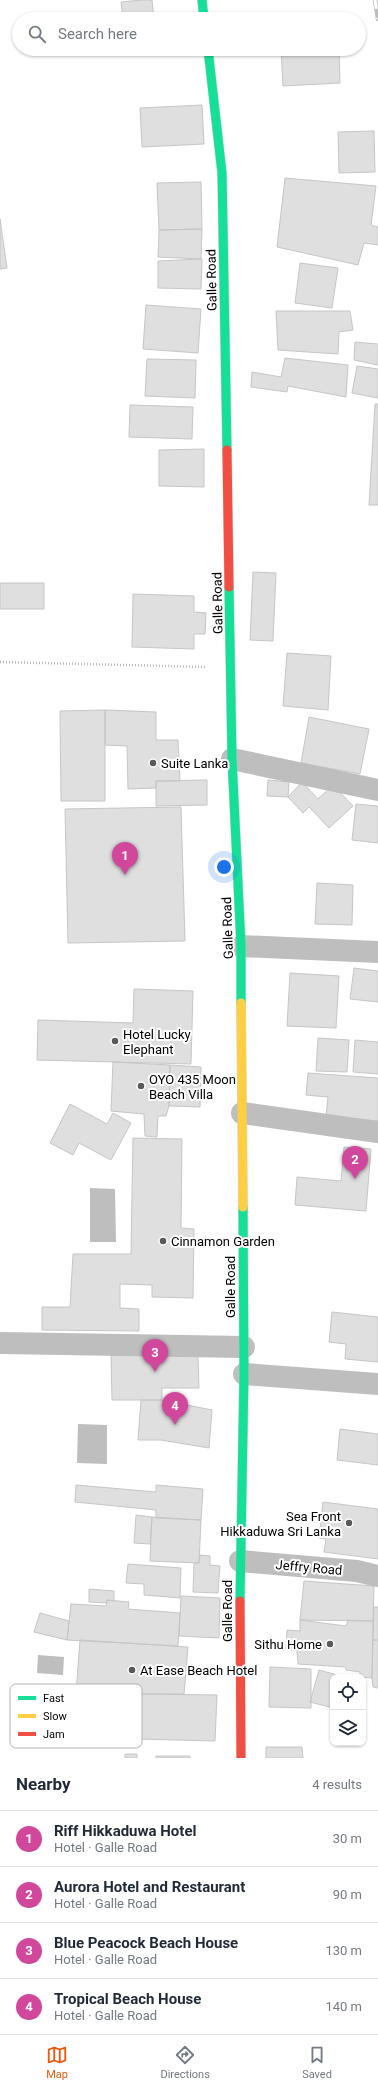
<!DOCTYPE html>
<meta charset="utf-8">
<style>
:root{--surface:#fff;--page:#f2f2f3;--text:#1f2937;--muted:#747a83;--line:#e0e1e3;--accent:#ea580c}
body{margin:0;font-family:Roboto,sans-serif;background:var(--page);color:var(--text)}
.controls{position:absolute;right:12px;bottom:12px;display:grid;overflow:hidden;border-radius:8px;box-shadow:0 1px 3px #0004}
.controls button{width:36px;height:36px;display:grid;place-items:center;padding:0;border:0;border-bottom:1px solid var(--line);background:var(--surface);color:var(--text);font:20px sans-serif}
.you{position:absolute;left:224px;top:867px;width:14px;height:14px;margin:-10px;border:3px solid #fff;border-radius:50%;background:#1a73e8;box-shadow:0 0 0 6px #1a73e833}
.badge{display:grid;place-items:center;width:26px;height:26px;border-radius:50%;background:var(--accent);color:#fff;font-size:13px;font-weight:700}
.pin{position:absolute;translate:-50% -33px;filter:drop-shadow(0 1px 2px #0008)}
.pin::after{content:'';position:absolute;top:21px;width:14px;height:12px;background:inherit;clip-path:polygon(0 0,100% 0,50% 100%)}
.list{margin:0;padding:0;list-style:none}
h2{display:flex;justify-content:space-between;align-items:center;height:52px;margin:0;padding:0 16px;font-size:17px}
h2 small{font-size:13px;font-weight:400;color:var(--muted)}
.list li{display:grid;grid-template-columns:26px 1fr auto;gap:12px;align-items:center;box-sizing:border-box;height:56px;padding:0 16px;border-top:1px solid var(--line)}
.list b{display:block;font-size:15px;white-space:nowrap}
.list p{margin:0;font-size:13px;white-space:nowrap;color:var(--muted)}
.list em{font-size:13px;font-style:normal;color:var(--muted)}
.icon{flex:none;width:22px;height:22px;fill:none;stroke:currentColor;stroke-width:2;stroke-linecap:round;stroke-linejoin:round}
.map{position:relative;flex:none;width:378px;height:1758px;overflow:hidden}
.search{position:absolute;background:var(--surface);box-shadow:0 1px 3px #0004;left:12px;right:12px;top:12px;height:44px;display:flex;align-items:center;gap:10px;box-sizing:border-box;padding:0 14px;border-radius:22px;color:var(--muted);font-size:15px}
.sheet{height:276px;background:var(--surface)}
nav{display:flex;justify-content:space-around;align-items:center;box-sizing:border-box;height:56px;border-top:1px solid var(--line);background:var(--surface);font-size:11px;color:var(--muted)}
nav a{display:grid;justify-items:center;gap:2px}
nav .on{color:var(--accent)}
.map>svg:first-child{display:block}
.water{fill:#bebebe}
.building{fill:#dfdfdf;stroke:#c6c6c6}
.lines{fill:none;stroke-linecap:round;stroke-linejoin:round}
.fast-casing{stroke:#dbdbdb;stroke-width:10}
.slow-casing{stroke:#dbdbdb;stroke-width:10}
.jam-casing{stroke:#dbdbdb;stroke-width:10}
.path{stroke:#b9b9b9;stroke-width:2.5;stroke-dasharray:1 2;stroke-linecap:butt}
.street{stroke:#bebebe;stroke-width:22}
.fast{stroke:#16e098;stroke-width:9}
.slow{stroke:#ffcf43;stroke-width:9}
.jam{stroke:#f24e42;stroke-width:9}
.rail-casing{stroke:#bebebe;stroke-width:4.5}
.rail{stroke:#fff;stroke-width:3;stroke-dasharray:9;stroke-linecap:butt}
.poi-dot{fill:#595959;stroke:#fff;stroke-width:1.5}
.labels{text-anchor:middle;stroke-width:4;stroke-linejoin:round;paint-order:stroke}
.street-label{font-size:13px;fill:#000;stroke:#fff}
.poi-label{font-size:13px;fill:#000;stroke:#fff;text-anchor:start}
.key{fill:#fff;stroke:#b2b2b2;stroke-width:1}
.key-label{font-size:11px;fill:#000}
</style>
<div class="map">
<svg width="378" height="1758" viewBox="0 0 378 1758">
<rect width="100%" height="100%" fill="#fff"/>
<path class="water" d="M90,1188l25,1 1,53h-26z
M78,1424l29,1v39l-30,-1z
M38,1655l26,2 -1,18 -26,-2z"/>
<path class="building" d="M141,0h11l2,19h-31l-2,-17z
M281,49h58l1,34 -57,3z
M202,105l2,39 -62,3 -2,-39z
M374,131l1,41 -36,1 -1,-41z
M285,178l91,8 -5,39 7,2v18l-14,-2 -6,22 -81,-18z
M201,182l1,47 -43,1 -2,-47z
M0,219l7,49 -7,1z
M202,229l-1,30 -43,-2 1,-27z
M202,259l-1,30 -43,-1v-27z
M300,263l38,5 -6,40 -37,-5z
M146,305l55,4 -3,44 -55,-4z
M276,311h74l3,19 -14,2 -1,22 -60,-4z
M355,342l23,2v21l-24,-5z
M285,358l63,7 -2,32 -58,-11 -1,6 -36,-5 1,-15 29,5z
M147,359l49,1 -1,38 -50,-2z
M357,366l21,3v29l-26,-5z
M375,404h3v101h-9z
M130,405l63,2 -1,32 -63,-2z
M204,449v38l-45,-1v-36z
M253,572l23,1 -3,68 -23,-1z
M0,583h44v26h-44z
M133,594l61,2v16l12,1 -1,21h-11v15l-62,-2z
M287,653l44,3 -3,54 -45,-4z
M105,710v91h-44l-1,-90z
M105,710l51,2v28h22l2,41h-24v7l-28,1 -1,-43 -22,-1z
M309,717l60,12 -9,45 -59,-11z
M207,780v25l-51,1v-25z
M268,780l21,2 -1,15 -21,-1z
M302,782l16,17 15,-14 20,21 -24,22 -20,-21 -6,6 -15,-16z
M356,804l22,2v37l-26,-3z
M181,807l4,134 -117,2 -3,-134z
M317,883l36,2 -1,40 -37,-1z
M354,968l24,3v31l-28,-3z
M290,973l49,3 -3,52 -49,-2z
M134,989l59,2 -2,73 -154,-4 1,-40 95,3z
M318,1038l31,2 -2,32 -31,-1z
M355,1040l23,2v32l-25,-2z
M113,1062l57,3 -1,41 -3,10h-8l-1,21 -12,-1 -1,-22 -33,-3z
M170,1065l31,2 -1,40 -31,-1z
M308,1073l70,5v43l-52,-4 2,-20 -22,-2z
M70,1104l37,20 6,-11 18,10 -20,37 -32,-17 -6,12 -23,-12z
M133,1138l49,1 -1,89 13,1 -1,69 -41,-1v-12l-32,-1v24l19,1v22l-97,-1v-23h28l3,-53h58z
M344,1147l27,2 -5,62 -71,-6 2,-28 44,4z
M332,1312l46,5v45l-33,-3 1,-15 -17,-2z
M111,1355h87l1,33h-37v12h-50z
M141,1400h21l50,10 -3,38 -48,-8h-23z
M340,1429l38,5v31l-41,-5z
M76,1485l80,7v-7l47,4 -2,31 -45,-2v-8l-81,-8z
M323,1502l55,7v50l-54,-7 2,-13 -7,-1z
M136,1515l16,2 -2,27 -16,-1z
M152,1517l49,3 -2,43 -49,-2z
M200,1555l10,1v9l10,1 -2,27 -25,-1 1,-29h5z
M128,1564l53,4 -1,30 -36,-3v-11l-18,-1z
M304,1581l70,5 -1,35 -73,-1z
M89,1589l25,2v10l-7,-1v3l-18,-1z
M181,1596l39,2 -1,40 -40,-2z
M107,1600l22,2 -1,7 52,4 -2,33 -111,-6 4,-36 35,2z
M374,1607h4v33h-5z
M40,1613l29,8 -2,19 -33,-8z
M300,1620l46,6 2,-6 25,1 -1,57 -12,-1v-5l-14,-2 -1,-3 -47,-3 -1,-13 -11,-2 1,-19 13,1z
M80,1640l108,7 -4,47h-108z
M373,1640h5v48l-5,-1 -1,-9z
M270,1667l41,2v39l-42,-1z
M319,1670l26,7h-12v31l-23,-6z
M138,1694l79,1 -2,46 -78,-2z
M266,1747h36l1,11h-37z
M125,1754h12v4h-12z
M156,1756h34v2h-34z"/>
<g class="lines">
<g class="fast-casing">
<path id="fast" d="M202,0l2,19
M208,49l14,124 5,277
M229,587l3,172 9,187v57
M240,1601l4,-227 -1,-167"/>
</g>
<g class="slow-casing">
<path id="slow" d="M241,1003l2,204"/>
</g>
<g class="jam-casing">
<path id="jam" d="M227,450l2,137
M240,1601l1,157"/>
</g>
<path class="path" d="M0,662l206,5"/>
<path class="street" d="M232,759l146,31
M241,946l137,6
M242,1113l136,19
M0,1343l244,4
M244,1374l134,10
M240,1561l117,10 21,5"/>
<use href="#fast" class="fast"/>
<use href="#slow" class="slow"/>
<use href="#jam" class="jam"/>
<g class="rail-casing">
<path id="rail" d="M375,0l3,19"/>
</g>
<use href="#rail" class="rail"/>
</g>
<g class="poi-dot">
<circle cx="153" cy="763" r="4"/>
<circle cx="115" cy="1041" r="4"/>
<circle cx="141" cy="1086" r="4"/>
<circle cx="163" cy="1241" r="4"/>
<circle cx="349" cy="1523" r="4"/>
<circle cx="330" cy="1644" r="4"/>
<circle cx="132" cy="1670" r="4"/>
</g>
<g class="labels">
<g class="street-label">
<text transform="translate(211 280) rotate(-91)" y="5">Galle Road</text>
<text transform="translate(217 603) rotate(-91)" y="5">Galle Road</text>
<text transform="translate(227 928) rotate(-92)" y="5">Galle Road</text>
<text transform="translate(230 1287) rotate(-90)" y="5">Galle Road</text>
<text transform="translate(309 1567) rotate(5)" y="5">Jeffry Road</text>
<text transform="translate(227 1611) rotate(-90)" y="5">Galle Road</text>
</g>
<g class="poi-label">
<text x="161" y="768">Suite Lanka</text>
<text x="123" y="1039">Hotel Lucky<tspan x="123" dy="15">Elephant</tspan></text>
<text x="149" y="1084">OYO 435 Moon<tspan x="149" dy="15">Beach Villa</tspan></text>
<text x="171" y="1246">Cinnamon Garden</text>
<text x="341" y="1521" text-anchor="end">Sea Front<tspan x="341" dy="15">Hikkaduwa Sri Lanka</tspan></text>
<text x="322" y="1649" text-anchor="end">Sithu Home</text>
<text x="140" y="1675">At Ease Beach Hotel</text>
</g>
</g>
<rect x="10" y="1684" width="132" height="64" rx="6" class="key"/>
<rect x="18" y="1696" width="18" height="4" fill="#16e098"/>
<rect x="18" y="1714" width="18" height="4" fill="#ffcf43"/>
<rect x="18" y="1732" width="18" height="4" fill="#f24e42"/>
<g class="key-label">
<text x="43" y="1702">Fast</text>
<text x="43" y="1720">Slow</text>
<text x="43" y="1738">Jam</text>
</g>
</svg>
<div class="controls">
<button><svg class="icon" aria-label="locate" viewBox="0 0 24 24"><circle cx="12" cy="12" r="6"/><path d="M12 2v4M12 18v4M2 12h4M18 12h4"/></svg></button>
<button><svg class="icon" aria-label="layers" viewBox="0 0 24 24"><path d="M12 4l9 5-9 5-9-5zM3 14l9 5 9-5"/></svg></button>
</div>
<div class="you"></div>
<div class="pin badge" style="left:125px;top:875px;background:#d1479c">1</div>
<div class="pin badge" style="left:355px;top:1179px;background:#d1479c">2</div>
<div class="pin badge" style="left:155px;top:1372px;background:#d1479c">3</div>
<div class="pin badge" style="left:175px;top:1425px;background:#d1479c">4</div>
<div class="search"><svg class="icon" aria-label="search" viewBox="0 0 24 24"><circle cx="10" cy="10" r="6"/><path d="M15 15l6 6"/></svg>Search here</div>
</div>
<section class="sheet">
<h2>Nearby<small>4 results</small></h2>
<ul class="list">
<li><span class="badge" style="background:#d1479c">1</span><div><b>Riff Hikkaduwa Hotel</b><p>Hotel · Galle Road</p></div><em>30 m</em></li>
<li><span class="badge" style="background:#d1479c">2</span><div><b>Aurora Hotel and Restaurant</b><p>Hotel · Galle Road</p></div><em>90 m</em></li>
<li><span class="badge" style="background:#d1479c">3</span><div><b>Blue Peacock Beach House</b><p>Hotel · Galle Road</p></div><em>130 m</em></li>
<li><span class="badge" style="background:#d1479c">4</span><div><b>Tropical Beach House</b><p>Hotel · Galle Road</p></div><em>140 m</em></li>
</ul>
</section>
<nav>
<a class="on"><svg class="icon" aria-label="map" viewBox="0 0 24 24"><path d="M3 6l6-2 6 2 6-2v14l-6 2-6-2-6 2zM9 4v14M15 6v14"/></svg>Map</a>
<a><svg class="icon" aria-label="directions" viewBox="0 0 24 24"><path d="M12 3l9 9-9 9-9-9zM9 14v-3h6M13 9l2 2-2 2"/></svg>Directions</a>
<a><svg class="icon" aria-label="saved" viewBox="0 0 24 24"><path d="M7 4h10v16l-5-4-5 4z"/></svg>Saved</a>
</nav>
